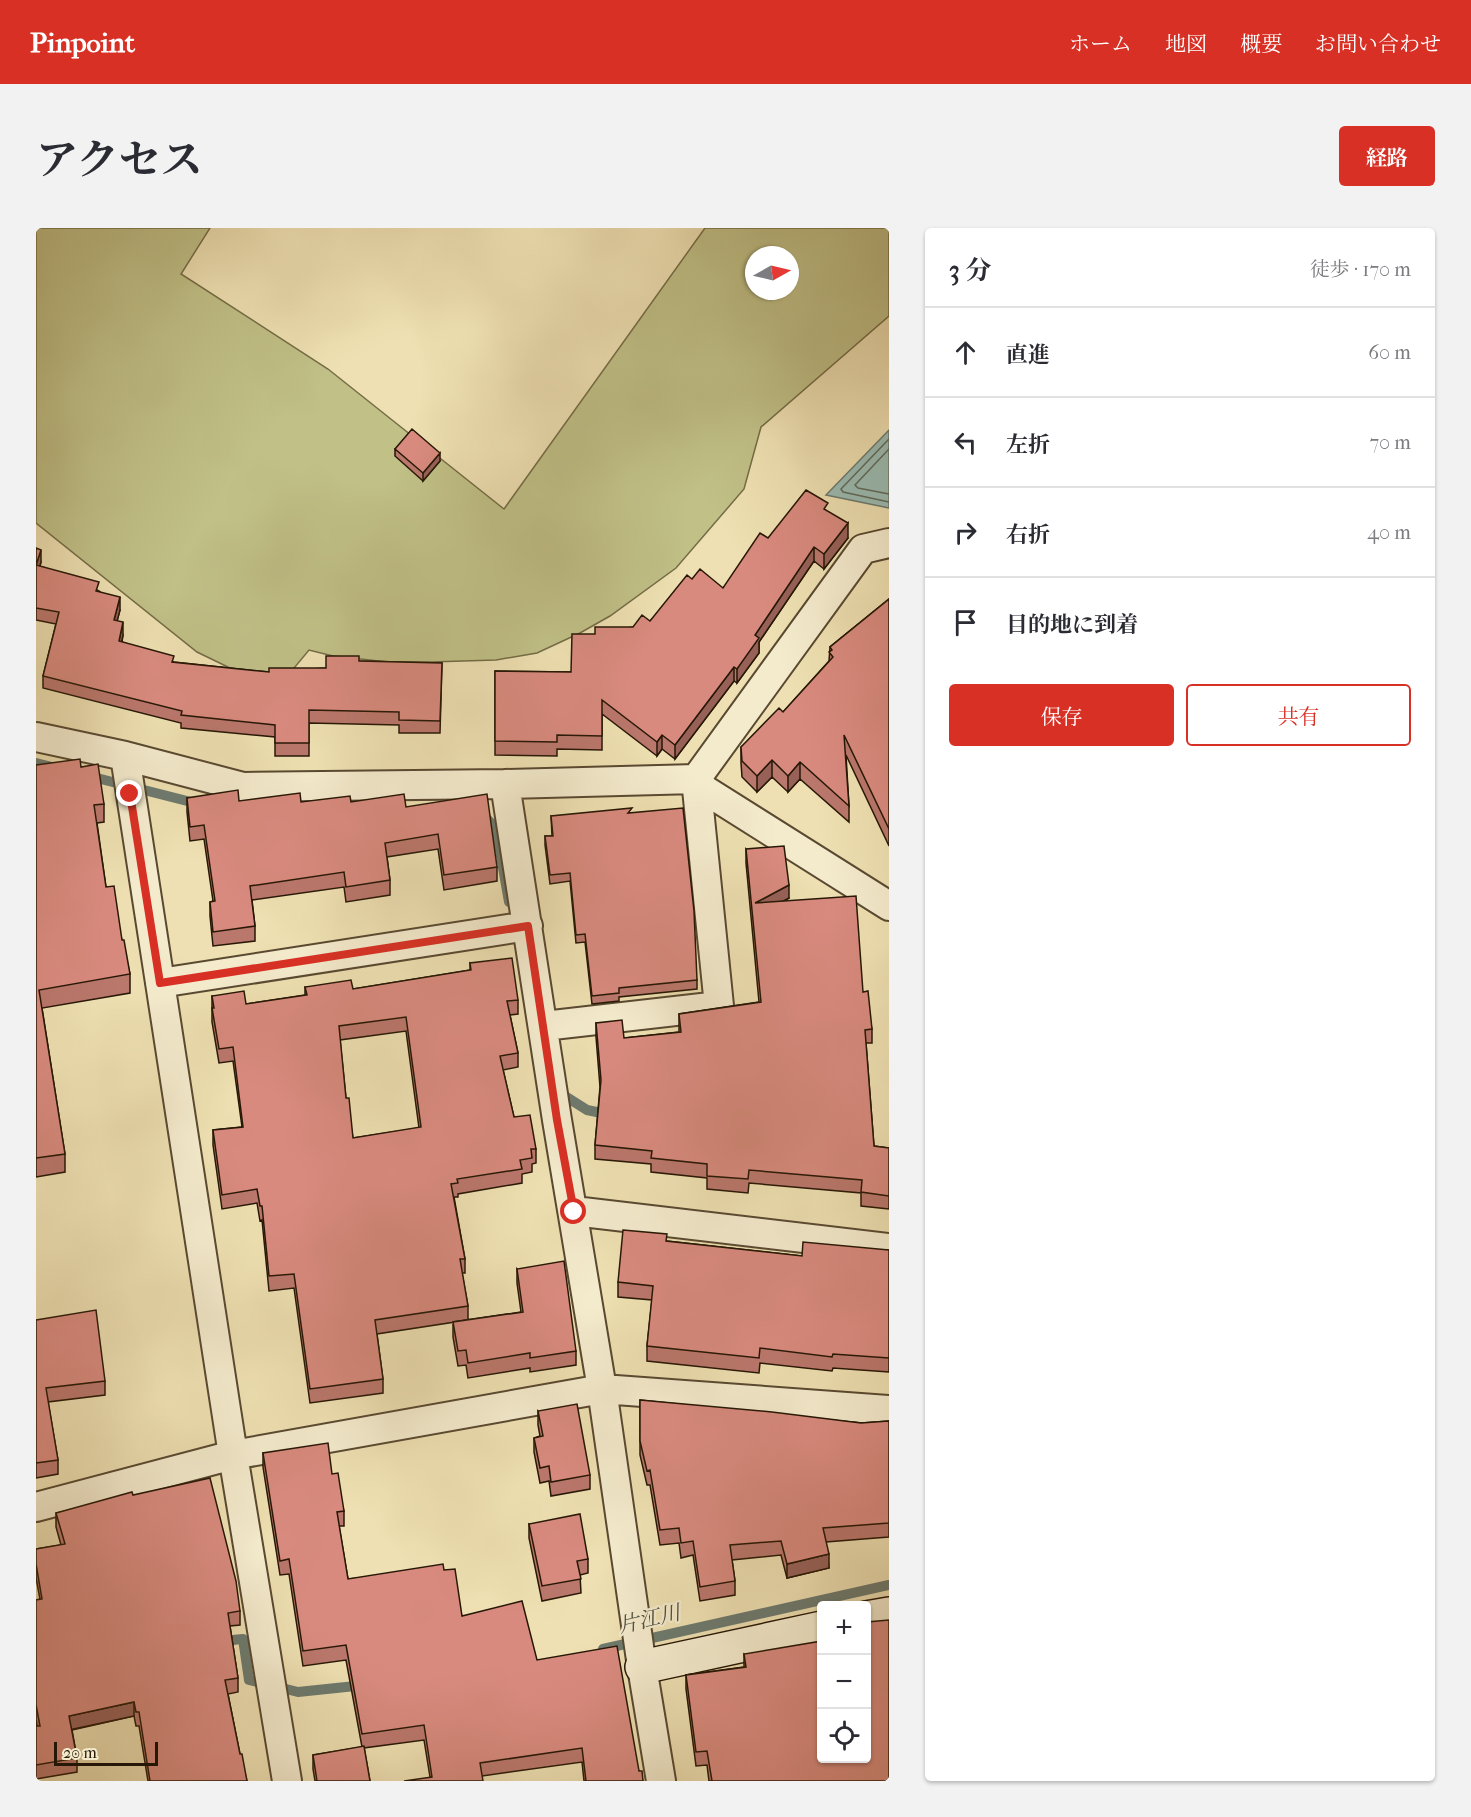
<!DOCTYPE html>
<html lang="ja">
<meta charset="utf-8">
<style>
:root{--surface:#fff;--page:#f2f2f3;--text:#2b2b33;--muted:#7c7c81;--line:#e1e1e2;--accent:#d93025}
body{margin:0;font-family:"IM FELL French Canon","Noto Serif JP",serif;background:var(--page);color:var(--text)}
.controls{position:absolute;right:18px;bottom:18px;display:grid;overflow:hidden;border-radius:6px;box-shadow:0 2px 4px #0004}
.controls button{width:54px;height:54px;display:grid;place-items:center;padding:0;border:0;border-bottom:2px solid var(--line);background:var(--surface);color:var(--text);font:30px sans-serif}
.compass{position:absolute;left:709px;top:18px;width:54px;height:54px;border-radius:50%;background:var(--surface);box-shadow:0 2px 4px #0004;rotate:82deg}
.scale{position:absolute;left:18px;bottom:15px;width:104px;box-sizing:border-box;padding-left:6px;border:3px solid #271706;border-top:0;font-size:16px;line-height:21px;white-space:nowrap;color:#271706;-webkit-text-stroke:4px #f4ebcd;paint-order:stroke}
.stop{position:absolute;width:18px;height:18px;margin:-14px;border:4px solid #d93025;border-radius:50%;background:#fff}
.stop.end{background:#d93025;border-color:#fff;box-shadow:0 2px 6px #0008}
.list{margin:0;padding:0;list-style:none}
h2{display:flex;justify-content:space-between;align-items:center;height:78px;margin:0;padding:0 24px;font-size:26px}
h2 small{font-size:20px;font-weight:400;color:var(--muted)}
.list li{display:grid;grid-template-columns:39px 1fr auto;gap:18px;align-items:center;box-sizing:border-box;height:90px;padding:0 24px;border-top:2px solid var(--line)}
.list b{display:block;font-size:22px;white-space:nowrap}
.list em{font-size:20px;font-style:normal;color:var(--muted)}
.actions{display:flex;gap:12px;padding:18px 24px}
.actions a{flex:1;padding:14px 0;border:2px solid var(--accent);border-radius:6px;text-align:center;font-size:21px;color:var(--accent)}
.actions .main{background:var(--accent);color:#fff}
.icon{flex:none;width:33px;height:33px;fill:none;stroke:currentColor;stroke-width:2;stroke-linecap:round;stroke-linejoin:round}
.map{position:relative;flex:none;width:853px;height:1553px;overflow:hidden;border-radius:6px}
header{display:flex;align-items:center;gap:36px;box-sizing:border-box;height:84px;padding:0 30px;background:var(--accent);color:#fff}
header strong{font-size:28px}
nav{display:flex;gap:33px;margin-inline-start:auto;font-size:21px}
.intro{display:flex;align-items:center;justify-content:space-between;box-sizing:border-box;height:144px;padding:0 36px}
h1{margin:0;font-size:42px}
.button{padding:15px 27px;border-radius:6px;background:var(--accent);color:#fff;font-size:21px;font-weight:700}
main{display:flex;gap:36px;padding:0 36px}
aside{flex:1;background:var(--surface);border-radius:6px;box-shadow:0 2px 4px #0004}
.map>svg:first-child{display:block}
.green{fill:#c0c087;stroke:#746c46;stroke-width:1.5;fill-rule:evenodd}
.water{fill:#9bbcb3;stroke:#6d7a6e;stroke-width:1.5}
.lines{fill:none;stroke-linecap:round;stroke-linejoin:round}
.shore{stroke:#616a5c;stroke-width:1.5}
.stream{stroke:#6d7a6e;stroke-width:10}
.street-casing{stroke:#594931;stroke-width:32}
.secondary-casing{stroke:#271706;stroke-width:36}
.street{stroke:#f4ebcd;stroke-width:28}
.secondary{stroke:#f4ebcd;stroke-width:33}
.wall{fill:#ba776c;stroke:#271706;stroke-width:1.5;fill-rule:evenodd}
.shaded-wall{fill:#976158;stroke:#271706;stroke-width:1.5}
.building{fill:#d88a7e;stroke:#271706;stroke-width:1.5;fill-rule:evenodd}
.route{stroke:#d93025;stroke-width:8}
.labels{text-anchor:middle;stroke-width:4.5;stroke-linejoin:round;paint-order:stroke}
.water-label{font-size:21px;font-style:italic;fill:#505143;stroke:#f4ebcd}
</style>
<header>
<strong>Pinpoint</strong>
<nav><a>ホーム</a><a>地図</a><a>概要</a><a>お問い合わせ</a></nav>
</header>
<div class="intro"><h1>アクセス</h1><a class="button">経路</a></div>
<main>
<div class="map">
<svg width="853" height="1553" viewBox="0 0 853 1553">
<rect width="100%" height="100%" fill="#eee0b2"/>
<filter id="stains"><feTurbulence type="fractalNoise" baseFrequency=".00333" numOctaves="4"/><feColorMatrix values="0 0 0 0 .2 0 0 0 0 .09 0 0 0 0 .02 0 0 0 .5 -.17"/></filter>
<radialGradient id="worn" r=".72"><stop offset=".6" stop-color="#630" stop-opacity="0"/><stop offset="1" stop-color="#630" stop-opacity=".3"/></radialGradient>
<path class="green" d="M0,0h174l-29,46 147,95 176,140 201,-281h184v88l-128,111 -17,62 -68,79 -66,48 -30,17 -43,20 -41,7 -99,3 -64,-7 -24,-6 -29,35 -48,-16 -35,-17 -161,-129zM718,27h36v36h-36z"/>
<path class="water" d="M853,202v78l-63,-13z"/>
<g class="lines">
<path class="shore" d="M853,211l-48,50 2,3 46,10
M853,221l-34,36 3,3 31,6"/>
<path class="stream" d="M0,535l20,5
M53,548l110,28
M444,590h6l10,10 13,74
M521,863l30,19 24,5
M185,1413l22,-2 6,41 49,12 67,-7
M567,1421l286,-64"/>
<g class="street-casing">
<path id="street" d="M0,509l89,19 118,31 262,-3
M89,528l108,699 54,326
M124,755l368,-57
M508,798l175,-20 -23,-227 167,-230 26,-6
M538,983l315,37
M0,1279l197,-52 369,-66 287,21
M625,1553l-19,-114 -40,-278 -45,-269 -52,-336 191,-5 9,11 184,116"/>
</g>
<g class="secondary-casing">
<path id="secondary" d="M830,1390l23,-4
M606,1439l180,-39"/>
</g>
<use href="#street" class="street"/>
<use href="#secondary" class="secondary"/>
</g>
<path class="wall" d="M359,221l45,12 -17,20 -28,-25z
M792,284l20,26 -24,31 -10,-8 -55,81v11l-22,30 -3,-2 -59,78 -13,-10 -5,7 -55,-42v36l-45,-1v7l-62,-1v-84l76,1 24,-38 38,-7 17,-6 42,-42 31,9 45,-50z
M0,320l5,14 -1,4 59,25 21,19 -3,11 6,14 -1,7 52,20 95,10 57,-4 33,-7 83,2 -2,70h-41v-8l-90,-2v33h-34v-19l-94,-9v-5l-138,-35v-12l13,-52 -20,-4z
M853,371v247l-43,-91 3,51v16l-49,-43 -12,13 -16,-15 -15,15 -15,-15 -1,-14v-16l42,-35 46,-51 1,-14z
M0,537l45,2 23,37v18l-7,1 9,64 16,53 8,34v19l-88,15 23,146v18l-29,5z
M151,570l52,3 62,1h50l55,5 91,60v14l-53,9 -6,-41 -51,8 3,23v15l-44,7 -2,-15 -92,13 3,26v15l-42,5 -3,-30v-14l3,-1 -9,-62 -14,2 -3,-29z
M596,585l65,167v9l-78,8v4l-27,3 -7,-62 -9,1 -6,-62 -20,3 -5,-39v-9h7l-1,-20z
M710,621l43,49 -5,3 79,91 9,37v14h-6l8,103 15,2v61l-28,-3v-13l-112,-10 -1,10 -41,-4v-11l-56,-6v-8l-56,-5v-14l5,-58 -4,-50v-14l28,15 55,-6v-18l80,-12 -13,-139z
M434,735l48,37v14l-8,1 8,38v14l-15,3 11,47 22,32v14l-4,1v8l-10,2v9l-64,11v3h-4l11,62v14h-3l6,33v14l-91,14 6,45v14l-73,10 -16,-115 -25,3 -7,-71 -2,1 -3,-18 -35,6 -9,-64v-15l29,-3 -9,-66 -14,2 -7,-41v-26l34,8 59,-9v-8l48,2 117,-19zM370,803l13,97 -66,10 -7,-40 -6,-58z
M631,1013l135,15 87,-6v122l-56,-4 -1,3 -72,-8 -1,10 -112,-12v-15l5,-46 -34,-3v-15z
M481,1041l59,82v14l-46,7v-4l-62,10 -2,-13 -8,1 -5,-29v-15l68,-10 -4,-29z
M0,1092l69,61v14l-57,7 10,58v14l-22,4z
M604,1172l221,23 28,-2v116l-63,5 3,26 -42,10 -6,-23 -49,5 3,21v14l-35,6 -7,-46 -12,3 -2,-15 -19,2 -10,-60h-3l-7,-30z
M502,1183l52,64v14l-39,7 -2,-15 -9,2 -6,-31v-14l6,-2 -2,-11z
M227,1225l69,21 12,37v15h-5l9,53 96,-9 18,46 75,44 102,111 4,10h-59l-2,-19 -100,14 -52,1 -6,-37 -60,8 6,33h-55l-2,-12v-14l49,-8 -16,-87 -43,6 -14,-92 -9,1 -17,-108z
M97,1267l107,116v14l-10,1 8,52v14l-10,2 12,60 7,27h-99l-9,-55h-3l-2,-10 -62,14 5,28v14l-41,7v-53h1l-1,-7v-119l4,-1 -4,-21v-29l25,-4 -5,-18v-14z
M493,1296l59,35v14l-8,2 1,18 -39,8 -13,-63z
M831,1394l22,159h-180l-2,-16 -11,1 -10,-77v-14l58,-8v-13l123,104z"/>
<path class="shaded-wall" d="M404,225v8l-17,20v-8z
M812,295v15l-24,31v-15z
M778,319v14l-55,81v11l-22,30v-14l18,-34z
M5,322v12l-5,16v-13z
M84,369v13l-6,23v-13z
M87,394v13l-4,19v-13z
M698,439v14l-59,78v-14z
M626,507v14l-5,7v-14z
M736,532v17l-15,15v-16z
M764,534v17l-12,13v-16z
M753,657v13l-34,18v-13z
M793,1326v14l-42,10v-14z
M98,1474v14l-65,14v-14z"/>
<path class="building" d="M376,201l28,24 -17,20 -28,-24z
M770,262l22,13 -4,6 24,14 -24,31 -10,-7 -59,88 4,3 -22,31 -3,-2 -59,78 -13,-10 -5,7 -55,-42v36l-45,-1v7l-62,-1v-70l76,1 1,-38h23v-7h38l9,-12 8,6 37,-46 5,4 8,-10 23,19 37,-55 8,5z
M0,320l5,2 -5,15 63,17 -3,9 24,6 -6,23 9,2 -4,19 55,15 -2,6 97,10v-4h57v-12h33v5l83,2 -2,58 -41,-1v-8l-90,-2v33h-34v-18l-94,-10 1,-4 -139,-35 16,-64 -23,-4z
M853,371v230l-45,-94 5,71 -49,-44 -12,14 -16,-16 -15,16 -15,-15 -1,-14 38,-39 4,4 50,-55 -4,-5 3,-2 -2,-3z
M44,531l1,8 17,-3 6,40 -10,1 12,82 8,-1 8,54h2l6,34 -91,16 26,164 -29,4v-393z
M202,562l1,11 61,-8 1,9 49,-6 1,6 53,-8 2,13 81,-13 10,73 -53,8 -6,-41 -53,9 5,37 -44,7 -2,-15 -94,14 5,40 -42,6 -3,-30 5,-1 -11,-76 -14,2 -3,-29z
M596,580l-4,5 55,-5 11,103 3,69 -78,8v5l-27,3 -7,-62 -9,1 -6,-62 -20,2 -5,-39h8l-2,-20z
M748,618l5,39 -34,18 101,-7 7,96 5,-1 4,38 -7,1 9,116 15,2v48l-28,-4 1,-12 -113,-10 -1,9 -41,-3v-12l-56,-6 1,-7 -57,-6 6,-65 -5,-57 26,-3 2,18 57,-6 -2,-18 82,-12 -15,-153z
M476,730l6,42 -11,1 11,52 -18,3 14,61 16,-2 6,34h-5l1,9 -12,2 2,9 -65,10 1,4 -7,1 14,75h-5l8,47 -93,14 8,59 -73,10 -16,-115 -25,2 -7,-70h-2l-3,-17 -35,6 -9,-65 30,-3 -10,-80 -14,2 -7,-41h2l-2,-12 32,-5 2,13 61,-9 -2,-8 46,-7 2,9 118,-19 -1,-7zM370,789l15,110 -68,11 -4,-40h-3l-7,-72z
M587,1002l44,4 -1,7 136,15 1,-14 86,8v108l-56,-4 -1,3 -72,-9 -1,10 -112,-12 6,-60 -35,-4z
M528,1033l12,90 -46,7v-5l-62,10 -2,-13 -8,1 -5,-29 70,-10 -6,-43z
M60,1082l9,71 -59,7 12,72 -22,3v-143z
M604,1172l132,12 89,11 28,-2v102l-66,5 6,26 -42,10 -6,-23 -51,4 5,36 -35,6 -7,-46 -12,2 -2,-15 -19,2 -10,-60 -3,1 -7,-30z
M541,1176l13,71 -39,7 -2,-16 -9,2 -6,-30 9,-2 -5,-25z
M292,1215l4,31 6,-1 6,38 -7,1 11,67 95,-15 1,6 11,-1 7,47 60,-15 15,59 80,-14 22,125h3l1,10h-57l-4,-33 -102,15 3,18h-79l28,-4 -8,-52 -62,9 -16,-89 -43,6 -14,-92 -9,2 -17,-108z
M174,1250l26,103 4,30 -12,2 10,65 -13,2 15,74h2l5,27h-97l-11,-69h-3l-2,-10 -65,14 8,42 -41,7v-39h4l-4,-21v-105l6,-1 -6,-35v-15l29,-5 -9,-31 76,-21 1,3z
M544,1286l8,45 -11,2 4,18 -39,7 -13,-62z
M853,1392v161h-177l-5,-30 -11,1 -10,-77 60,-8 -2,-13 78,-13v117h45v-136z
M328,1518l6,35h-53l-4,-26z"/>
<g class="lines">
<path class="route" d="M94,566l30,189 368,-57 29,194 17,92"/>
</g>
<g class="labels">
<g class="water-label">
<text transform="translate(613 1391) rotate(-13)" y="7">片江川</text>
</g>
</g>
<rect width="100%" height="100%" filter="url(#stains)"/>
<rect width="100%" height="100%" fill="url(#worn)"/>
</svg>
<div class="controls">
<button>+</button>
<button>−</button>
<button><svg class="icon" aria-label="locate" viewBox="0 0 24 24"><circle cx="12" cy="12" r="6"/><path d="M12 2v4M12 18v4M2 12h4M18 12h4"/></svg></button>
</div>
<svg class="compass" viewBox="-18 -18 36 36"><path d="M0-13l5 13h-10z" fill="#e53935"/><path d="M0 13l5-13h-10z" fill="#7c7c81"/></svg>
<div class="scale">20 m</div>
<div class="stop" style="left:538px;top:984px"></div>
<div class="stop end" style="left:94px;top:566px"></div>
</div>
<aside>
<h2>3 分<small>徒歩 · 170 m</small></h2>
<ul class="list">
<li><svg class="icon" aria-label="ahead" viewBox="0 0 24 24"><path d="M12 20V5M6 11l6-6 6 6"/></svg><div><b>直進</b></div><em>60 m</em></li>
<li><svg class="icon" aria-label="left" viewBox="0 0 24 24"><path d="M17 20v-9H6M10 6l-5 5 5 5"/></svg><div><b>左折</b></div><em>70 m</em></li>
<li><svg class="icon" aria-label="right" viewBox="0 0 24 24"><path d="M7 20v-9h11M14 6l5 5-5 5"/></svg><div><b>右折</b></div><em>40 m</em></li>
<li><svg class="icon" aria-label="arrive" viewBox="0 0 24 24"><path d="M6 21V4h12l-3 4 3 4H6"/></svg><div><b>目的地に到着</b></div></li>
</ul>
<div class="actions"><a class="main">保存</a><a>共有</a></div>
</aside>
</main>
